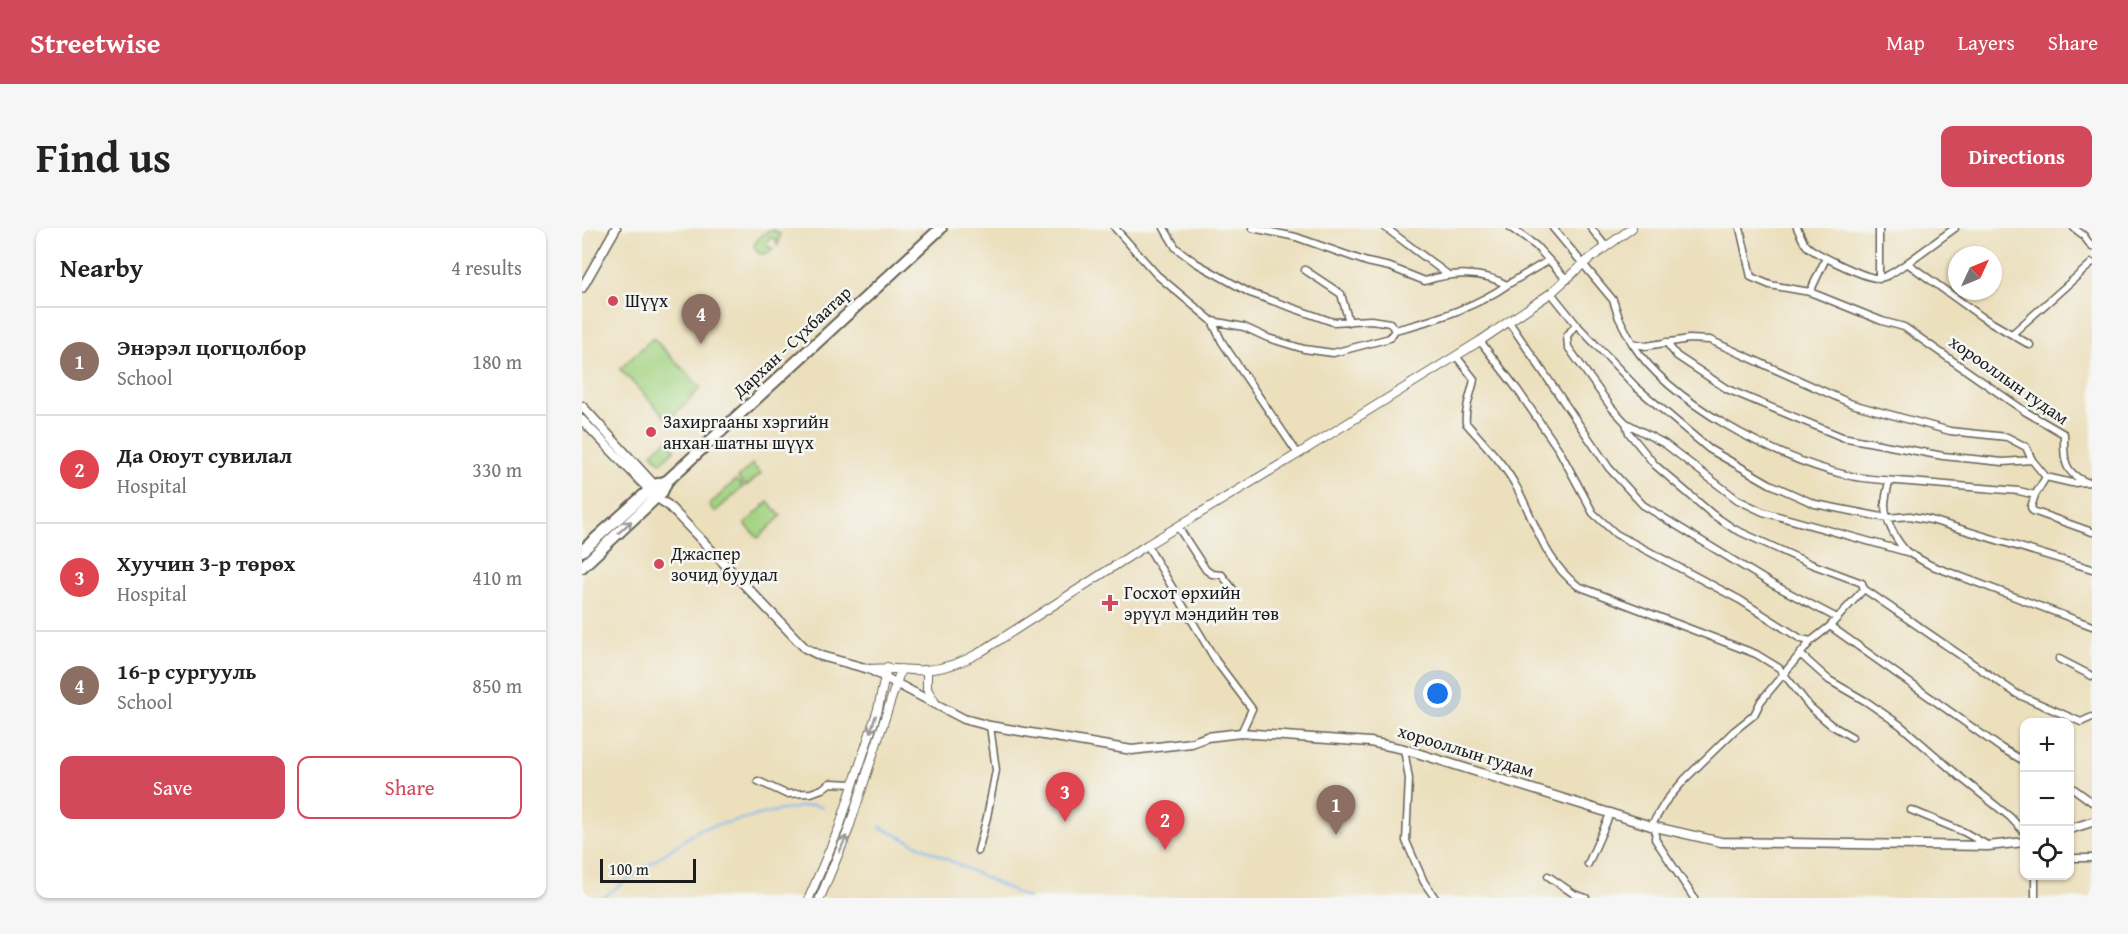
<!DOCTYPE html>
<meta charset="utf-8">
<style>
:root{--surface:#fff;--page:#f6f6f6;--text:#222;--muted:#767676;--line:#e0e0e0;--accent:#d1495b}
body{margin:0;font-family:"Gentium Book Plus",serif;background:var(--page);color:var(--text)}
.controls{position:absolute;right:18px;bottom:18px;display:grid;overflow:hidden;border-radius:12px;box-shadow:0 2px 4px #0004}
.controls button{width:54px;height:54px;display:grid;place-items:center;padding:0;border:0;border-bottom:2px solid var(--line);background:var(--surface);color:var(--text);font:30px sans-serif}
.compass{position:absolute;left:1366px;top:18px;width:54px;height:54px;border-radius:50%;background:var(--surface);box-shadow:0 2px 4px #0004;rotate:46deg}
.scale{position:absolute;left:18px;bottom:15px;width:96px;box-sizing:border-box;padding-left:6px;border:3px solid #1c1c1c;border-top:0;font-size:16px;line-height:21px;white-space:nowrap;color:#1c1c1c;-webkit-text-stroke:4px #f6f6f2;paint-order:stroke}
.you{position:absolute;left:856px;top:466px;width:21px;height:21px;margin:-15px;border:4px solid #fff;border-radius:50%;background:#1a73e8;box-shadow:0 0 0 9px #1a73e833}
.badge{display:grid;place-items:center;width:39px;height:39px;border-radius:50%;background:var(--accent);color:#fff;font-size:20px;font-weight:700}
.pin{position:absolute;translate:-50% -50px;filter:drop-shadow(0 2px 3px #0008)}
.pin::after{content:'';position:absolute;top:32px;width:21px;height:18px;background:inherit;clip-path:polygon(0 0,100% 0,50% 100%)}
.list{margin:0;padding:0;list-style:none}
h2{display:flex;justify-content:space-between;align-items:center;height:78px;margin:0;padding:0 24px;font-size:26px}
h2 small{font-size:20px;font-weight:400;color:var(--muted)}
.list li{display:grid;grid-template-columns:39px 1fr auto;gap:18px;align-items:center;box-sizing:border-box;height:108px;padding:0 24px;border-top:2px solid var(--line)}
.list b{display:block;font-size:22px;white-space:nowrap}
.list p{margin:0;font-size:20px;white-space:nowrap;color:var(--muted)}
.list em{font-size:20px;font-style:normal;color:var(--muted)}
.actions{display:flex;gap:12px;padding:18px 24px}
.actions a{flex:1;padding:14px 0;border:2px solid var(--accent);border-radius:12px;text-align:center;font-size:21px;color:var(--accent)}
.actions .main{background:var(--accent);color:#fff}
.icon{flex:none;width:33px;height:33px;fill:none;stroke:currentColor;stroke-width:2;stroke-linecap:round;stroke-linejoin:round}
.map{position:relative;flex:none;width:1510px;height:670px;overflow:hidden;border-radius:12px}
header{display:flex;align-items:center;gap:36px;box-sizing:border-box;height:84px;padding:0 30px;background:var(--accent);color:#fff}
header strong{font-size:28px}
nav{display:flex;gap:33px;margin-inline-start:auto;font-size:21px}
.intro{display:flex;align-items:center;justify-content:space-between;box-sizing:border-box;height:144px;padding:0 36px}
h1{margin:0;font-size:42px}
.button{padding:15px 27px;border-radius:12px;background:var(--accent);color:#fff;font-size:21px;font-weight:700}
main{display:flex;gap:36px;padding:0 36px}
aside{flex:1;background:var(--surface);border-radius:12px;box-shadow:0 2px 4px #0004}
.map>svg:first-child{display:block}
.green{fill:#a3d381;stroke:#60784e;stroke-width:1.5}
.lines{fill:none;stroke-linecap:round;stroke-linejoin:round}
.stream{stroke:#82b9f2;stroke-width:2}
.minor-casing{stroke:#646054;stroke-width:9}
.tertiary-casing{stroke:#646054;stroke-width:10}
.secondary-casing{stroke:#646054;stroke-width:11}
.trunk-casing{stroke:#646054;stroke-width:14}
.minor{stroke:#fff;stroke-width:6}
.tertiary{stroke:#fff;stroke-width:8}
.secondary{stroke:#fff;stroke-width:8}
.trunk{stroke:#fff;stroke-width:10}
.oneway{stroke:#999}
.poi-dot{fill:#d1495b;stroke:#f6f6f2;stroke-width:2}
.labels{text-anchor:middle;stroke-width:5;stroke-linejoin:round;paint-order:stroke}
.poi-label{font-size:18px;fill:#1c1c1c;stroke:#f6f6f2;text-anchor:start}
.street-label{font-size:18px;fill:#1c1c1c;stroke:#f6f6f2}
</style>
<header>
<strong>Streetwise</strong>
<nav><a>Map</a><a>Layers</a><a>Share</a></nav>
</header>
<div class="intro"><h1>Find us</h1><a class="button">Directions</a></div>
<main>
<aside>
<h2>Nearby<small>4 results</small></h2>
<ul class="list">
<li><span class="badge" style="background:#8d6e63">1</span><div><b>Энэрэл цогцолбор</b><p>School</p></div><em>180 m</em></li>
<li><span class="badge" style="background:#e0444e">2</span><div><b>Да Оюут сувилал</b><p>Hospital</p></div><em>330 m</em></li>
<li><span class="badge" style="background:#e0444e">3</span><div><b>Хуучин 3-р төрөх</b><p>Hospital</p></div><em>410 m</em></li>
<li><span class="badge" style="background:#8d6e63">4</span><div><b>16-р сургууль</b><p>School</p></div><em>850 m</em></li>
</ul>
<div class="actions"><a class="main">Save</a><a>Share</a></div>
</aside>
<div class="map">
<svg width="1510" height="670" viewBox="0 0 1510 670">
<rect width="100%" height="100%" fill="#f6f6f2"/>
<filter id="ink" filterUnits="userSpaceOnUse"><feTurbulence type="fractalNoise" baseFrequency=".0167" numOctaves="2"/><feDisplacementMap in="SourceGraphic" scale="12" xChannelSelector="R" yChannelSelector="G"/><feConvolveMatrix kernelMatrix="1 2 1 2 8 2 1 2 1" color-interpolation-filters="sRGB"/></filter>
<filter id="wash" filterUnits="userSpaceOnUse"><feTurbulence type="fractalNoise" baseFrequency=".008" numOctaves="4" result="noise"/><feDisplacementMap in="SourceGraphic" scale="24" xChannelSelector="R" yChannelSelector="G"/><feGaussianBlur stdDeviation="1.35" result="paint"/><feColorMatrix in="noise" values="0 0 0 0 0 0 0 0 0 0 0 0 0 0 0 0 0 1.4 0 .05"/><feComposite in="paint" operator="in"/></filter>
<g filter="url(#wash)">
<rect width="100%" height="100%" fill="#ebdfbc"/>
<path class="green" d="M191,2l7,4 -1,9 -2,3 -1,-7 -7,-1 -3,7 7,4 -7,5 -8,-1 -4,-7c2,-7 11,-15 19,-16z
M71,110l48,50 -33,32 -48,-51z
M85,212l8,9 -14,14 -9,-10z
M170,236l9,10 -15,12 -8,-8z
M154,252l7,7 -28,25 -6,-7z
M186,274l13,14 -23,22 -13,-14z"/>
<g class="lines">
<path class="stream" d="M298,599l148,71
M20,670l98,-69 76,-18 37,-6 9,2"/>
</g>
</g>
<g filter="url(#ink)">
<g class="lines">
<g class="minor-casing">
<path id="minor" d="M533,0l42,47 55,46 10,21 76,112
M582,0l12,20 20,15 54,30 83,29 38,-2 19,3 5,7
M670,0l44,9 71,25 23,5 35,14c27,-9 57,-10 82,4l42,-25
M804,0l61,46
M929,0l25,18 31,34
M971,0l60,72 6,18 13,25 14,3 43,-7 21,1 142,64 98,27 57,6 19,10 6,13 14,17 26,6 20,-1
M1009,0l15,19
M1158,0l11,49 19,8 40,7 72,29 22,6 122,85 38,22c0,23 -2,38 22,48
M1215,0c3,5 5,12 9,17 7,8 61,34 72,33 10,0 21,-10 29,-15l75,54 48,28
M1492,0l9,7 9,12
M1325,35l48,-35
M723,42l36,24 8,28
M1297,51v-51
M1228,64l16,-34
M969,65l25,31 60,63 73,62 61,35 45,20 72,14 23,-2 21,4 161,49
M630,93l32,6 24,11 36,11 29,4 57,-15 5,-8c37,-9 81,-23 112,-45
M927,94l100,146 34,37 129,79 65,34
M994,96l-9,12 1,11 43,60 15,16
M1430,106l80,-71
M898,113l37,48 42,61 34,63 23,21 124,66 61,39 10,2
M1084,114l11,14 50,33 115,48 101,19 60,6 29,-2
M1050,115c38,60 142,114 210,131 22,6 45,6 68,8 36,3 73,6 109,9l16,4 11,-18
M874,128l18,23c-2,14 -10,29 -8,44 18,21 38,40 51,65 19,35 27,73 61,98l178,68 23,14 31,39 21,18 21,12
M1307,253c-1,7 -4,16 -4,24 0,15 11,36 22,47
M1453,267l-4,12 2,4 59,21
M596,299l28,43 6,4 10,1 11,14
M565,317l69,116 36,48 -11,24
M1282,361l153,105 64,28 11,-5
M1248,398l171,122 23,13
M1218,426l29,26 38,22 33,23 60,52 50,40 14,15
M1477,431l33,17
M822,521l5,30 -3,62 18,41 11,16
M176,553l28,13 25,-1 11,-4 8,-6 24,1
M1488,558l22,16
M1329,582l53,22 23,13
M1069,598l15,-25 19,-22 49,-48 20,-16 7,-14 50,-60 19,-15 34,-37 -2,-6 -51,-19 -77,-35 -22,-15 -57,-49 -26,-32 -3,-10 39,21 73,56 25,12 144,40 23,13 162,61
M1074,599l-1,12 39,59
M396,623l9,-34 9,-47 -6,-44
M1488,630h22
M1006,636l23,-52
M966,648l26,18 12,4
M1453,648v22"/>
</g>
<g class="tertiary-casing">
<path id="tertiary" d="M287,441c19,-2 37,2 56,1 19,-1 38,-8 54,-17l168,-108 151,-91 182,-113 71,-48 33,-30 48,-35
M345,442v19l9,15
M227,670l30,-70 39,-119 9,-42
M238,670l28,-67 53,-162"/>
</g>
<g class="secondary-casing">
<path id="secondary" d="M0,60l34,-60
M0,178l77,84
M0,192l75,78 11,7 137,143 16,8 48,13 95,50 26,7 142,24 59,-7 16,-6 34,-4 129,9 34,7 247,77 70,16 267,4 36,-4
M1488,601l22,-7"/>
</g>
<g class="trunk-casing">
<path id="trunk" d="M0,323l73,-66 12,-4
M0,339l80,-75 5,-11 274,-253"/>
</g>
<use href="#minor" class="minor"/>
<use href="#tertiary" class="tertiary"/>
<use href="#secondary" class="secondary"/>
<use href="#trunk" class="trunk"/>
</g>
<defs><path id="oneway-shaft" d="M-6 0H5M1.5-3L5.5 0L1.5 3" fill="none" stroke-width="1.6" stroke-linecap="round" stroke-linejoin="round" transform="scale(1.5)"/></defs>
<g class="oneway">
<use href="#oneway-shaft" transform="translate(43 299) rotate(-43)"/>
<use href="#oneway-shaft" transform="translate(291 496) rotate(108)"/>
<use href="#oneway-shaft" transform="translate(261 616) rotate(-67)"/>
</g>
</g>
<g class="poi-dot">
<circle cx="31" cy="73" r="6"/>
<circle cx="69" cy="204" r="6"/>
<circle cx="77" cy="336" r="6"/>
<path d="M525 366h6v6h6v6h-6v6h-6v-6h-6v-6h6z"/>
</g>
<g class="labels">
<g class="poi-label">
<text x="43" y="79">Шүүх</text>
<text x="81" y="200">Захиргааны хэргийн<tspan x="81" dy="21">анхан шатны шүүх</tspan></text>
<text x="89" y="332">Джаспер<tspan x="89" dy="21">зочид буудал</tspan></text>
<text x="542" y="371">Госхот өрхийн<tspan x="542" dy="21">эрүүл мэндийн төв</tspan></text>
</g>
<g class="street-label">
<text transform="translate(210 114) rotate(-43)" y="6">Дархан - Сүхбаатар</text>
<text transform="translate(1427 152) rotate(35)" y="6">хорооллын гудам</text>
<text transform="translate(884 523) rotate(17)" y="6">хорооллын гудам</text>
</g>
</g>
</svg>
<div class="controls">
<button>+</button>
<button>−</button>
<button><svg class="icon" aria-label="locate" viewBox="0 0 24 24"><circle cx="12" cy="12" r="6"/><path d="M12 2v4M12 18v4M2 12h4M18 12h4"/></svg></button>
</div>
<svg class="compass" viewBox="-18 -18 36 36"><path d="M0-13l5 13h-10z" fill="#e53935"/><path d="M0 13l5-13h-10z" fill="#767676"/></svg>
<div class="scale">100 m</div>
<div class="you"></div>
<div class="pin badge" style="left:754px;top:607px;background:#8d6e63">1</div>
<div class="pin badge" style="left:583px;top:622px;background:#e0444e">2</div>
<div class="pin badge" style="left:483px;top:594px;background:#e0444e">3</div>
<div class="pin badge" style="left:119px;top:116px;background:#8d6e63">4</div>
</div>
</main>
